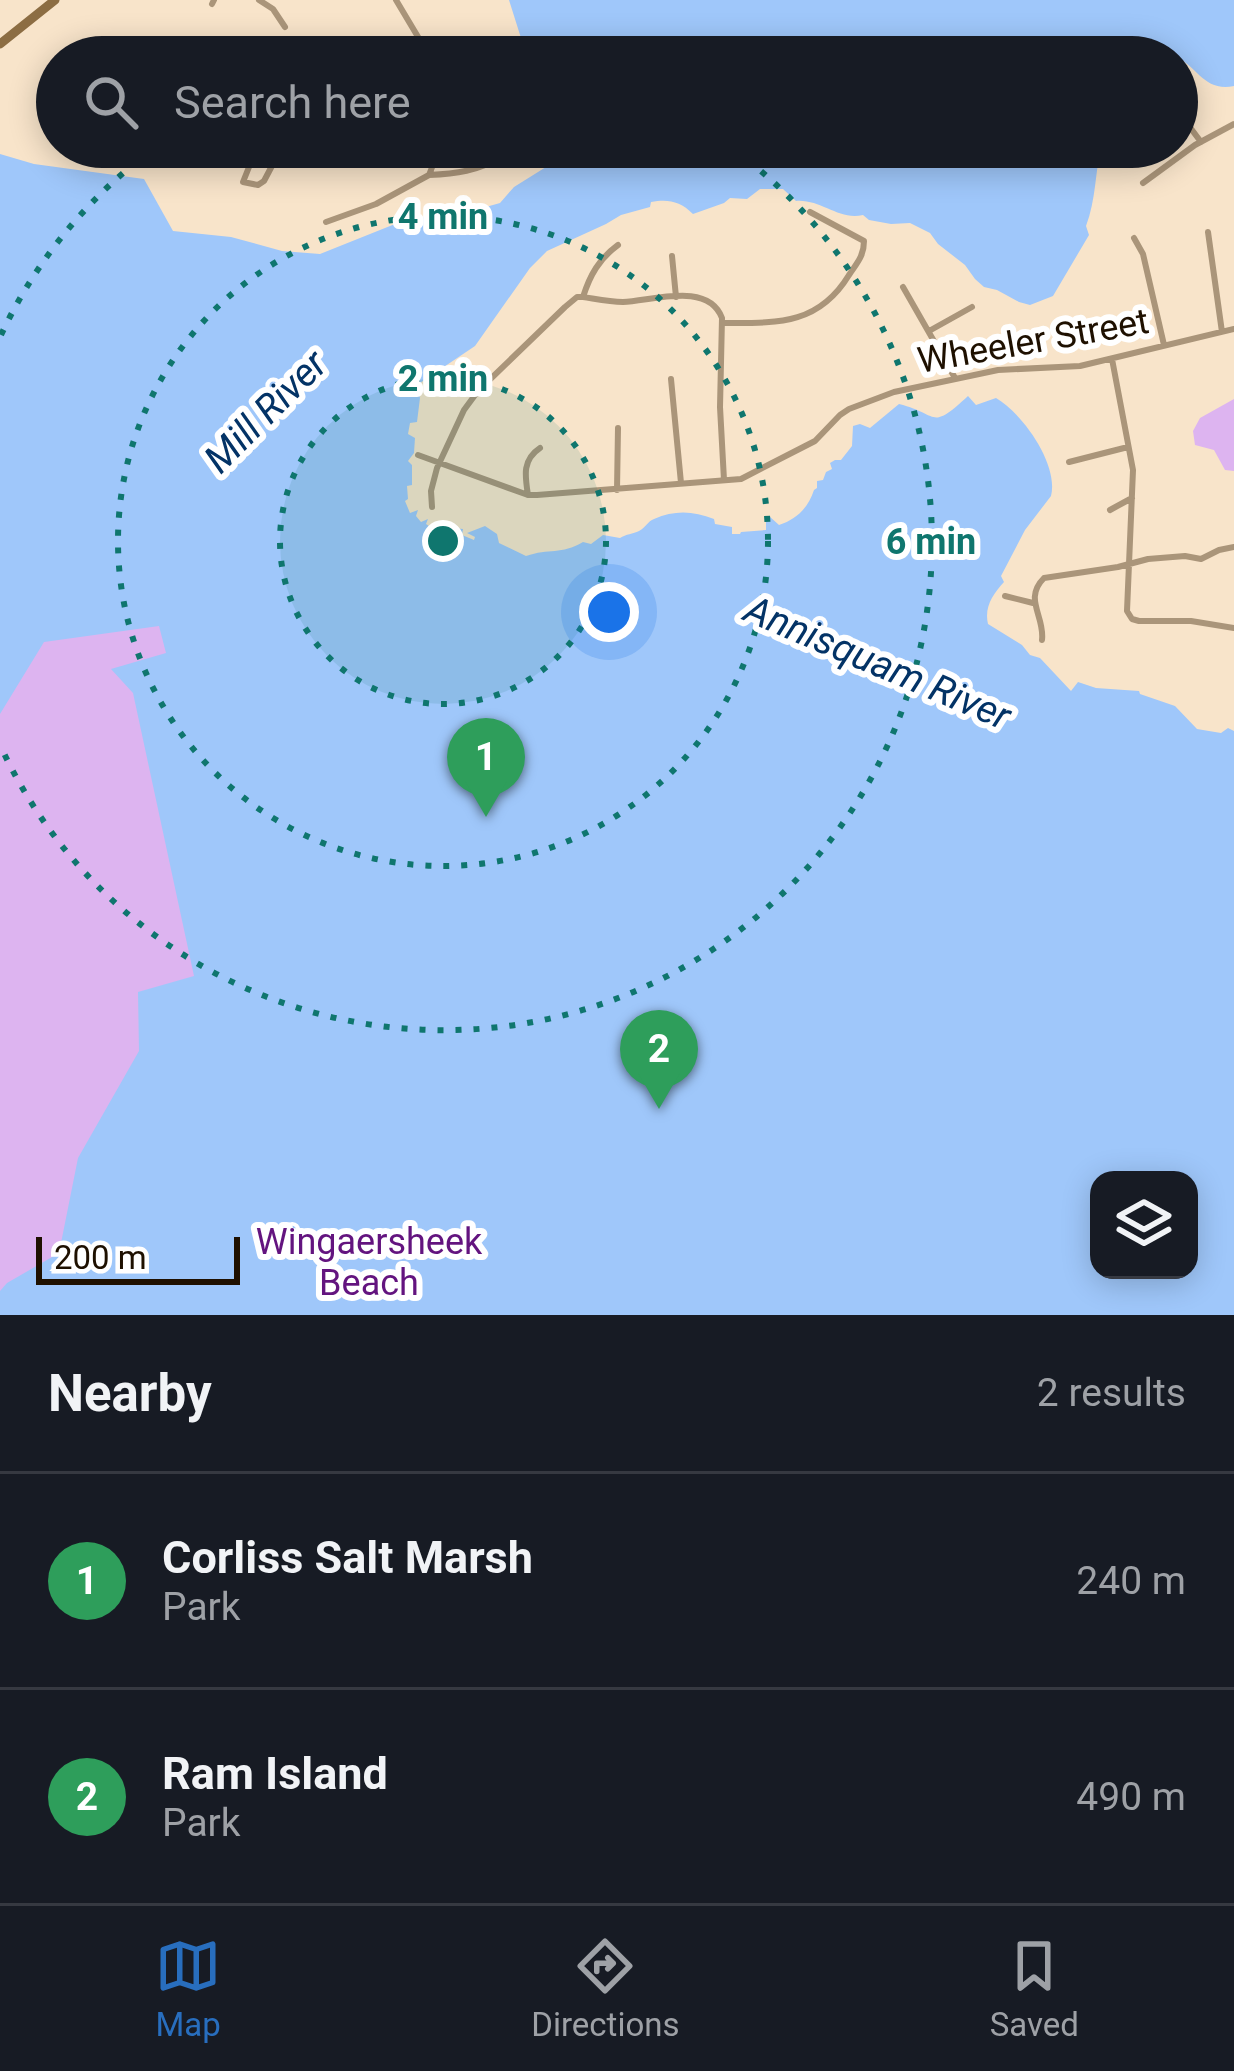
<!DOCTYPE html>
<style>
:root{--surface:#171b24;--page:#20242c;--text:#f1f3f6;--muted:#9ea1a6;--line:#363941;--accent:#286ebe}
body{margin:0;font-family:Roboto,sans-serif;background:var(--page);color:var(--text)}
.controls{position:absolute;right:36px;bottom:36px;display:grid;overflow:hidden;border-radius:24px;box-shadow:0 6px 30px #0003}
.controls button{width:108px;height:108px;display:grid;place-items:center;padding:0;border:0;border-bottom:3px solid var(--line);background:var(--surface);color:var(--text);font:60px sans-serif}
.scale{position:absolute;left:36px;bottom:30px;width:204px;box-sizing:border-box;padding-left:12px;border:6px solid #1e1000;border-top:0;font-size:33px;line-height:42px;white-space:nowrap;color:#1e1000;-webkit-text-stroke:9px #fff;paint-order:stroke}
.you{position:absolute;left:609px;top:612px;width:42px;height:42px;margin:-30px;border:9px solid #fff;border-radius:50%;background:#1a73e8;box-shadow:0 0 0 18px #1a73e833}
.badge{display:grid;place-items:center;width:78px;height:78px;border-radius:50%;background:var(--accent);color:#fff;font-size:39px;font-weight:700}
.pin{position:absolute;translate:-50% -99px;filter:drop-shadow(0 3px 6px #0008)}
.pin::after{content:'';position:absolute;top:63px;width:42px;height:36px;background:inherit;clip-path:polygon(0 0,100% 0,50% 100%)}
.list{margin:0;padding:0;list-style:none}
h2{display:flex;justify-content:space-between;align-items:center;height:156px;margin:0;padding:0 48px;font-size:51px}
h2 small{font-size:39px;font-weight:400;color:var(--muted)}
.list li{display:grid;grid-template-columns:78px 1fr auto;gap:36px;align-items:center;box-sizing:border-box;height:216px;padding:0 48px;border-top:3px solid var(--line)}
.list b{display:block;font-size:45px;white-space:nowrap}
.list p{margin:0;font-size:39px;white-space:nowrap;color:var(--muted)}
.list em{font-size:39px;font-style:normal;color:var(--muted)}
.icon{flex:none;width:66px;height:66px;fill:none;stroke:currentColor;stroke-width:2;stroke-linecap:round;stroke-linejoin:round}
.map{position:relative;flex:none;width:1234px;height:1315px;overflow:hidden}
.search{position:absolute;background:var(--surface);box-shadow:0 6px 30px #0003;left:36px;right:36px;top:36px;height:132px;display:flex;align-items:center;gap:30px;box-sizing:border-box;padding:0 42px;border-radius:66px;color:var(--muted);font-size:45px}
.sheet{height:588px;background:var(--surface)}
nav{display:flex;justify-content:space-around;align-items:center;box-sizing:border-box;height:168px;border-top:3px solid var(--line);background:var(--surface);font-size:33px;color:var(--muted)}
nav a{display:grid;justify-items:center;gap:6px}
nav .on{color:var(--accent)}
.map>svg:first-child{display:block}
.green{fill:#ddb4f0}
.water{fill:#9fc7fa;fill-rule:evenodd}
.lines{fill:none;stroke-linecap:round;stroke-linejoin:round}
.street{stroke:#aa957a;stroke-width:6}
.secondary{stroke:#8c6d43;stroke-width:9}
.ring{fill:none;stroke:#0f766e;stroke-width:6;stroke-dasharray:6 12}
.labels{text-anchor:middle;stroke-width:12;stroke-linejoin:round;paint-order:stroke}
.street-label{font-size:36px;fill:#1e1000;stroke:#fff}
.park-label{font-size:36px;fill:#63147f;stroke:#fff}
.water-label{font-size:39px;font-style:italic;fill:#033366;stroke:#fff}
.centre{fill:#0f766e;stroke:#fff;stroke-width:6}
.ring-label{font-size:36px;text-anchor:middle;font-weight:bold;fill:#0f766e;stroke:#fff;stroke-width:12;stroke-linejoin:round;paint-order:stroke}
</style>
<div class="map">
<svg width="1234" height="1315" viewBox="0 0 1234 1315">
<rect width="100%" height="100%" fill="#f8e4ca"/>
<path class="green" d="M1234,399v72l-9,-1 -11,-20 -19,-5 -2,-14 7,-13z
M109,614l492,94 -601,607v-641l4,-18z"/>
<path class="water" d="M509,0h725v86c-29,6 -36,-18 -57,-29h-650z
M543,147h558c-6,26 -5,53 -15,79l3,9 -36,61 -23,9 -11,-3 -22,-12 -13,-3 -9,-8 -10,-14 -27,-21 -8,-11 -20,-10 -19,1 -22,-4 -6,-5c-24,6 -42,-16 -67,-14l-13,-12h-23l-13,10 -17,-1 -6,5 -31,11c-13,-13 -25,-15 -42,-12l-1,5 -29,8 -15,9 -59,27 -17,17 -55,78 -58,39 3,13 -3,24 -7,1 -2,11 7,4 -1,15 -6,8 4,4v20l-5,1 1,13 -3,2 5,12 8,-3 -2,6 5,6 7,-3 -2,5 9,6 4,-6 4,3 20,2 -1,6 12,5 1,-3 -8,-4 18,-7 12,8 2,9 27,13c23,-8 35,-1 57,-14l8,2 12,-9 17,3c6,-4 13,-4 19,-7 6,-3 9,-10 15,-12 21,-9 39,-8 60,0l1,5 17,3v7h8l1,-2 25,-2v-12l3,-2 10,9c18,-6 29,-17 35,-35l3,-2v-7l6,-1 3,-8 6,-3 -2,-6 5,-3h6l11,-14 1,-20 7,-2 10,4 29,-24c41,10 30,28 69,-8l8,9 20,-7c26,15 63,66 55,98l-26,34 -24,46 3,6c-11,12 -20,25 -16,42l34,21 8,10 10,3 31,33 7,-9 18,6 43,3 1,3 35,12 22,23 24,4 7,-5 6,3v584h-1234v-24l7,-8 52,-30 19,-95 61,-107 -1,-59 56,-16 -61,-283 -22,-24 55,-16 -7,-27 -115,16 -44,72v-560l34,10 110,15 29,52 58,6 51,14 38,3 90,-36 44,-2 46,-13 14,-16 32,-20 1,-7 -5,-10zM1099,1180h90v90h-90z"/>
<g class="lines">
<path class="street" d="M259,0l14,9 12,18
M396,0l34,57
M212,4l2,-4
M1177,110l24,32
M274,162l-10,19 -6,4 -15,-3 8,-20 10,-2 13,2 52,-15
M429,175c25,-1 51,-4 72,-19l2,-9
M1143,183l52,-38 39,-21
M326,222l50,-18 53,-29 11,-28
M1208,232l14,100
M1134,238l9,16 21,91
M672,256l4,41
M903,287l52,91
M583,297c13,2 26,5 40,5 29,-1 85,-21 99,16l-2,89 4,73
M583,297c7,-22 16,-38 35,-52
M722,323c54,0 96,3 127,-48 8,-12 15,-19 15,-34l-54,-29
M929,331l43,-24
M1112,359l21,111 -6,141 5,8 7,2h52l43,7
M671,379l10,104
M418,455l110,40h9l204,-16 74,-38 25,-26 9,-6 45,-17 104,-22 82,-4 154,-37
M1069,462l59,-15
M617,490l1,-62
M528,495c-3,-19 -6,-35 12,-47
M432,507l-1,-16 6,-23 27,-58 14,-19 87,-84 12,-10h6
M1110,510l22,-12
M1005,596l28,7
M1042,640c3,-24 -19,-41 2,-62l74,-11 30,-8 37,-3 16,3 18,-9 15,-3"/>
<path class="secondary" d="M0,44l55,-44"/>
</g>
<circle cx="443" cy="541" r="163" fill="#0f766e" fill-opacity=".12"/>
<g class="ring">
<circle cx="443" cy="541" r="163"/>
<circle cx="443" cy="541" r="325"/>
<path d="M1 335A488 488 0 0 1 153 149M384 57A488 488 0 0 1 502 57M733 149A488 488 0 1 1 1 747"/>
</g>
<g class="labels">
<g class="street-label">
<text transform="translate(1033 340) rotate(-10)" y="13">Wheeler Street</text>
</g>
<g class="park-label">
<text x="369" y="1254">Wingaersheek<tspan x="369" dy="41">Beach</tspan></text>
</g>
<g class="water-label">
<text transform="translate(265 411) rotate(-45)" y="14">Mill River</text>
<text transform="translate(878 662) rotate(23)" y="14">Annisquam River</text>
</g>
</g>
<circle cx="443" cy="541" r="18" class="centre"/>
<g class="ring-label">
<text x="443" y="229">4 min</text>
<text x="443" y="391">2 min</text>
<text x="931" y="554">6 min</text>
</g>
</svg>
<div class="controls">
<button><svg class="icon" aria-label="layers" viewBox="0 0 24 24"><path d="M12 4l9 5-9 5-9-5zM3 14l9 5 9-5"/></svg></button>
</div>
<div class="scale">200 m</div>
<div class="you"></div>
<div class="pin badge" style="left:486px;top:817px;background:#2e9e5b">1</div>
<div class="pin badge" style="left:659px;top:1109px;background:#2e9e5b">2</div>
<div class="search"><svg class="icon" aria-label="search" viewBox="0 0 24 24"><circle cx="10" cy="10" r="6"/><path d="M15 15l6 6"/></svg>Search here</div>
</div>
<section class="sheet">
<h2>Nearby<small>2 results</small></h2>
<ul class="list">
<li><span class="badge" style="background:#2e9e5b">1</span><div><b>Corliss Salt Marsh</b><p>Park</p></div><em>240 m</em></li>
<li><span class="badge" style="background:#2e9e5b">2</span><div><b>Ram Island</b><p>Park</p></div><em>490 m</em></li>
</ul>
</section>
<nav>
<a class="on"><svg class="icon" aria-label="map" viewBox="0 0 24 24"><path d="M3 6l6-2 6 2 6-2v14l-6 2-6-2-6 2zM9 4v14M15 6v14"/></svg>Map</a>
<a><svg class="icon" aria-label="directions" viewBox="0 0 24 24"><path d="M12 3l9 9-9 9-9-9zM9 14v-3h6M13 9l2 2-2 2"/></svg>Directions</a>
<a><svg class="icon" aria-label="saved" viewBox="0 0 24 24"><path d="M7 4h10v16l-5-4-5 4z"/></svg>Saved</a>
</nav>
